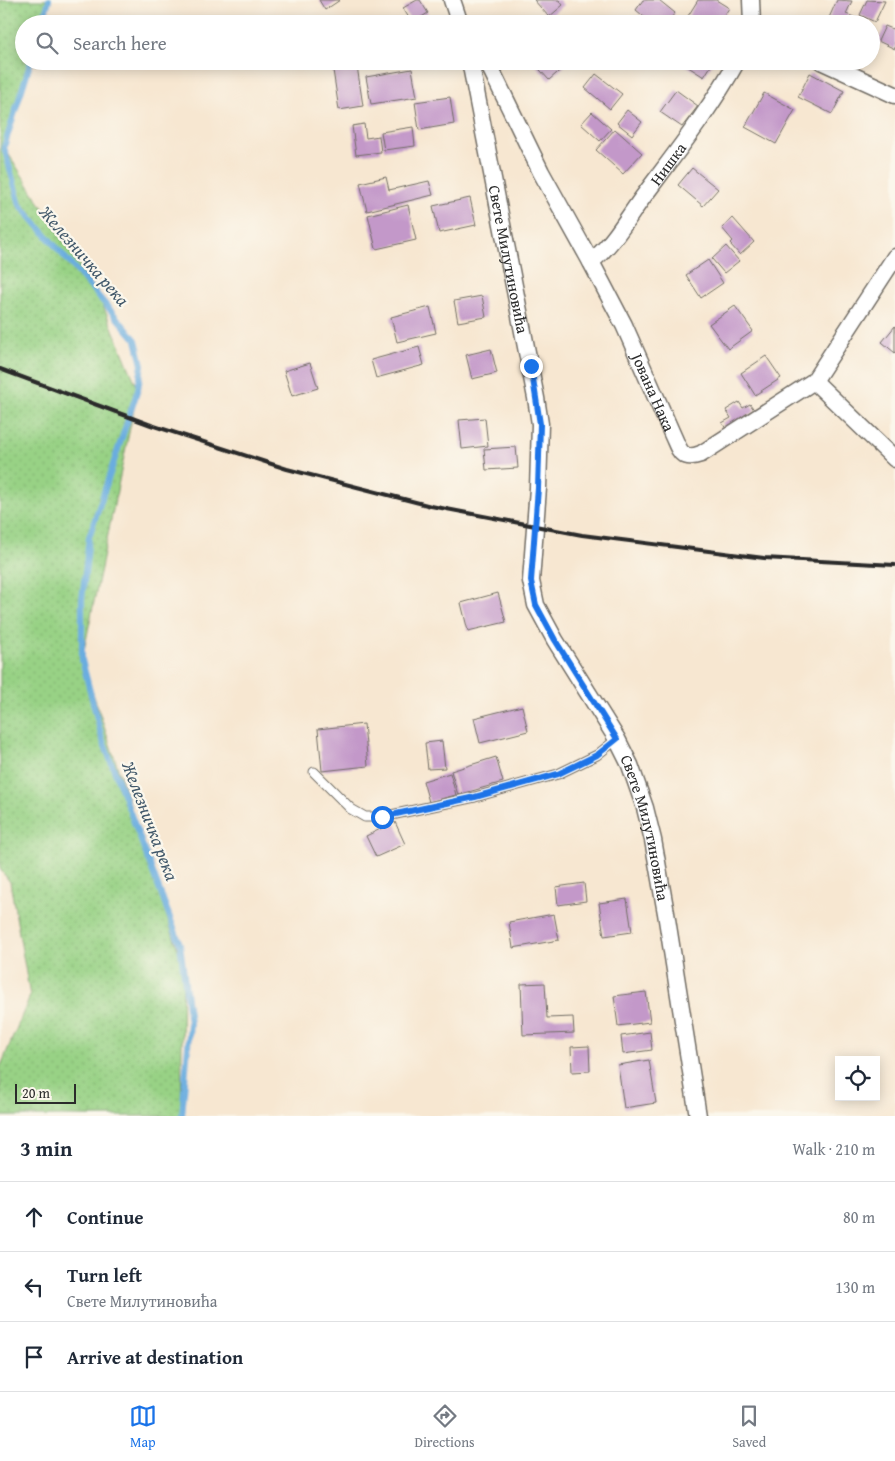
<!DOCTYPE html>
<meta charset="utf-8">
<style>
:root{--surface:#fff;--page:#f6f6f7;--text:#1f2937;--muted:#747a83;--line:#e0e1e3;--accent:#1a73e8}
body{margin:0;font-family:"Gentium Book Plus",serif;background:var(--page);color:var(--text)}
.controls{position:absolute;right:15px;bottom:15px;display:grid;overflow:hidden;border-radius:0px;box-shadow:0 2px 12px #0003}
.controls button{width:45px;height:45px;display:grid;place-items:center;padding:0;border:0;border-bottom:1px solid var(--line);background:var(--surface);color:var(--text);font:25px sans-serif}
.scale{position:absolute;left:15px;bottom:12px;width:61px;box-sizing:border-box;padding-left:5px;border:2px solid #2b2b2b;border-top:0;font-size:14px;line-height:18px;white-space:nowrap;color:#2b2b2b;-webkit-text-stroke:4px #fbf7ec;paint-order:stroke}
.stop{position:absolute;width:15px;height:15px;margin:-11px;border:4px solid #1a73e8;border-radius:50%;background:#fff}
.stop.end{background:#1a73e8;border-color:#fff;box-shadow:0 1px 5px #0008}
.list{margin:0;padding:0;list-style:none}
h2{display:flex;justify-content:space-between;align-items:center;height:65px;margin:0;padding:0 20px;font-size:21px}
h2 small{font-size:16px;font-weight:400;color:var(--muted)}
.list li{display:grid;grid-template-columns:32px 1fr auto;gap:15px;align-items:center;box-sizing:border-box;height:70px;padding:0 20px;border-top:1px solid var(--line)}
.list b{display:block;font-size:19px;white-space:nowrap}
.list p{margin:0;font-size:16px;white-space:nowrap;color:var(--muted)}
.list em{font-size:16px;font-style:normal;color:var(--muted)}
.icon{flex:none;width:28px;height:28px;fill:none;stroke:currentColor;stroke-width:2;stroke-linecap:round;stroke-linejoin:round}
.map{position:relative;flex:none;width:895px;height:1116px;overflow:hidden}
.search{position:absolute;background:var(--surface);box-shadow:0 2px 12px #0003;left:15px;right:15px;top:15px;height:55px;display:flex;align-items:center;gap:12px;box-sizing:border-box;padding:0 18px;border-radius:28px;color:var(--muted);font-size:19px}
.sheet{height:275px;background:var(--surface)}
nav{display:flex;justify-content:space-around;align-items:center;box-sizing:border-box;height:70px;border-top:1px solid var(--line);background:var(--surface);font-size:14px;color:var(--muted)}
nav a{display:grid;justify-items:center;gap:2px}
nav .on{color:var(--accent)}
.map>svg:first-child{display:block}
.grass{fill:url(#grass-dots);stroke:#627e58}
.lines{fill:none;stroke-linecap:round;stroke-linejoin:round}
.stream{stroke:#6aaddf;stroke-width:6}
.building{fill:#c398c9}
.lane-casing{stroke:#726d65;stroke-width:11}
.street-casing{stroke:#726d65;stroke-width:19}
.lane{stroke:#fff;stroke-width:9}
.street{stroke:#fff;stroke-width:16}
.rail{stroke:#2b2b2b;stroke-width:4}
.route{stroke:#1a73e8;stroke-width:6}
.labels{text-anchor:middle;stroke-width:4.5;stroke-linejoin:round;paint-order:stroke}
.street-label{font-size:16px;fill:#2b2b2b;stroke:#fbf7ec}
.water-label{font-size:18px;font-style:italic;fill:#41586a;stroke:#fbf7ec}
</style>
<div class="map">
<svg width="895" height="1116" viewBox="0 0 895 1116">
<defs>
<pattern id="grass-dots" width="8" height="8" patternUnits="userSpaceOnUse" patternTransform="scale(1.25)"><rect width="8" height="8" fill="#98d285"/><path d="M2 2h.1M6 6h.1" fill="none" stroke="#83b473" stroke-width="1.8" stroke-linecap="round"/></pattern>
</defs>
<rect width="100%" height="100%" fill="#fbf7ec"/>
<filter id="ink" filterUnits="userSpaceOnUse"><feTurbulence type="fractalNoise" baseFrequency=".02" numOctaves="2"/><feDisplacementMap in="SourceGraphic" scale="10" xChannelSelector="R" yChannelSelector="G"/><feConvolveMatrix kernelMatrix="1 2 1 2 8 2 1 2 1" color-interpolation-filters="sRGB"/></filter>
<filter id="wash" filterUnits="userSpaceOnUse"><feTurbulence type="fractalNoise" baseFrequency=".0096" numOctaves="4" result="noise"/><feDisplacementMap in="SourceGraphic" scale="20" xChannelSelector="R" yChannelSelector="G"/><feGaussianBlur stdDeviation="1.12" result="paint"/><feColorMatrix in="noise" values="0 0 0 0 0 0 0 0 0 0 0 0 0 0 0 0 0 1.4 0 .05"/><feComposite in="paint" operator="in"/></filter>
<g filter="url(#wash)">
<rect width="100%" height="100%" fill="#f7e7d1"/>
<path class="grass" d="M0,0h50l-7,24h-19v37h7l-27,86 95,149 39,93 -56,271 101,305 -2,151h-180l-1,-48 30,-72 -20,-114 -10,-13z"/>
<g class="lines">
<path class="stream" d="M42,24l7,-24
M31,61l-27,86 16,58 116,135 6,25 -4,24 -49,148 -7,63v60l20,78 78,206 10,79 -8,93"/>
</g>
<g id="blocks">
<path class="building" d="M319,0h21l-15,10z
M417,0h3l8,13 -16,10 -9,-15z
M534,0h25l4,5 -14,12z
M643,0h16l16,13 -9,11h-13l-17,-14z
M698,0h18l13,8 -10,16h-18l-13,-8z
M837,0l15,1 -6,13 10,4 -3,6h-17l-8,-4z
M867,0l18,1 -10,21 -15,-7z
M885,26l10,4v19l-17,-8z
M532,61h29l4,5 -16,14z
M679,61h35l-10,16z
M357,66l6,40 -24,4 -6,-40z
M412,69l5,28 -46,7 -5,-27z
M810,73l34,18 -12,23 -34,-17z
M596,74l26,20 -12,15 -25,-21z
M676,90l22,16 -16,21 -22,-15z
M764,93l31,17 -19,34 -31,-17z
M450,97l4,27 -35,6 -4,-28z
M627,110l15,12 -10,13 -15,-12z
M592,112l19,17 -11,12 -19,-17z
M364,124l2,14 13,-2 2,16 -25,3 -4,-29z
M413,127l2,19 -31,4 -3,-18z
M615,129l27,24 -19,21 -27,-24z
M692,168l26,21 -15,17 -25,-21z
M386,177l3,13 40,-9 4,14 -66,16 -7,-28z
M470,198l6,27 -37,8 -6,-27z
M408,205l8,35 -40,9 -8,-34z
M733,218l21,24 -14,13 -10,-11 3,-3 -11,-13z
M726,246l13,15 -15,12 -12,-14z
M708,260l15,23 -22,15 -15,-23z
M482,296l4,21 -28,5 -4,-21z
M735,306l18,25 -25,18 -19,-25z
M430,307l6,26 -39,9 -6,-25z
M895,326v27l-13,-11z
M419,347l5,18 -48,13 -5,-18z
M491,349l6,24 -25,6 -6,-24z
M766,356l15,22 -26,17 -14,-22z
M310,363l8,25 -26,8 -8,-25z
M739,402l4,6 7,-4 5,7 -28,19 -5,-7 9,-5 -5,-8z
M485,418l3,28 -26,3 -3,-29z
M516,447l2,21 -32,2 -2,-21z
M498,593l8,29 -38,9 -7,-28z
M522,706l6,25 -48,12 -6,-25z
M364,724l4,42 -46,5 -4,-42z
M442,741l3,27 -17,1 -3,-26z
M496,757l7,25 -45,13 -7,-24z
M450,773l6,22 -27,7 -6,-21z
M395,822l10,22 -29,13 -10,-21z
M584,883l2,18 -28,4 -2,-18z
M627,899l5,33 -28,4 -5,-33z
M554,914l5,26 -46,8 -4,-26z
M545,983l2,35 26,-1 1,16 -51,2 -2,-51z
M646,992l4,30 -32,4 -4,-30z
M650,1032l2,18 -29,4 -2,-18z
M589,1046l1,25 -18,1 -1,-25z
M649,1060l7,43 -32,5 -6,-43z"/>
</g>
</g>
<g filter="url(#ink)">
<use href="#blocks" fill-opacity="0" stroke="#726d65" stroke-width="1"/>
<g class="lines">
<g class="lane-casing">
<path id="lane" d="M314,772l37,37 14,8h17l93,-20 83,-23 39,-19 20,-16"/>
</g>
<g class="street-casing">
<g id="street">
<path d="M452,0l8,24"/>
<path d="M751,0l1,24"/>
<path id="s1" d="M470,61l66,337 4,26 -2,64 -7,93 5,24 19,35 62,99 13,26 15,43 8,32 13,73 32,203"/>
<path id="s2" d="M487,61l54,111 50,90 33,63 49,111c7,15 8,25 28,18l113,-73 81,-124"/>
<path d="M821,61l74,34"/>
<path id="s3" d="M591,262c24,-20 36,-44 55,-69 32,-43 65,-85 91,-132"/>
<path d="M814,381l81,78"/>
</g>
</g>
<use href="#lane" class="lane"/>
<use href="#street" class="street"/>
<path class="rail" d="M0,369l151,56 136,44 144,37 151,29 182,23 131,7"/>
</g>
</g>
<g class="lines" filter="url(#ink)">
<path class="route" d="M382,817l93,-20 83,-23 39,-19 20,-16 -62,-99 -19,-35 -5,-24 7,-93 2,-64 -9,-58"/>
</g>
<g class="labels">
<g class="street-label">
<text dy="6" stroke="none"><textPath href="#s3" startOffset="125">Нишка</textPath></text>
<text dy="6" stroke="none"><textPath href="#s1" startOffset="202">Свете Милутиновића</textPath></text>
<text dy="6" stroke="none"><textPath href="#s2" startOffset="371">Јована Нака</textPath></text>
<text dy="6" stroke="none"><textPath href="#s1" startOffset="802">Свете Милутиновића</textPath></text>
</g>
<g class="water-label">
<text transform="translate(84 256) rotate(49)" y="6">Железничка река</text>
<text transform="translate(150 821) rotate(69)" y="6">Железничка река</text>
</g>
</g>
</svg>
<div class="controls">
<button><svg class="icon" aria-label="locate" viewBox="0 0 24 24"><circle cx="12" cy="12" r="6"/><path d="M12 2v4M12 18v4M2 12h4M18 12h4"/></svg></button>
</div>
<div class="scale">20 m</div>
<div class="stop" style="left:382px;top:817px"></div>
<div class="stop end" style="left:531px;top:366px"></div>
<div class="search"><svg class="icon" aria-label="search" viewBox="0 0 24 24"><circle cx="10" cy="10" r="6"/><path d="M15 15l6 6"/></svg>Search here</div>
</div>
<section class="sheet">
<h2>3 min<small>Walk · 210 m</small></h2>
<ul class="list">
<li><svg class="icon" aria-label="ahead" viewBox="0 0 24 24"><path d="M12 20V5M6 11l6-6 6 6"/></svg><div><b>Continue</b></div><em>80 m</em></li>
<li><svg class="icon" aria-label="left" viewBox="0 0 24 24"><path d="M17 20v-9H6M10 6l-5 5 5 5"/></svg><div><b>Turn left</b><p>Свете Милутиновића</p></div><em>130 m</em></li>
<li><svg class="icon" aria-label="arrive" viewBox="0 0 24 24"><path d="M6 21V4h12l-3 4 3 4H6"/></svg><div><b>Arrive at destination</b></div></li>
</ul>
</section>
<nav>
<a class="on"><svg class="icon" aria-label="map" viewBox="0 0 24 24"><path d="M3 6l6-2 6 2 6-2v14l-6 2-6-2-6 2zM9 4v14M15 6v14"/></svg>Map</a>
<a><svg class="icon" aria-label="directions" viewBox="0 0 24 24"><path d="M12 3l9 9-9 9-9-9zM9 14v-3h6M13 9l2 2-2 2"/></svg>Directions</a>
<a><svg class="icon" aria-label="saved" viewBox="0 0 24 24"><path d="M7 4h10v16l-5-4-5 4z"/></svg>Saved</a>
</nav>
